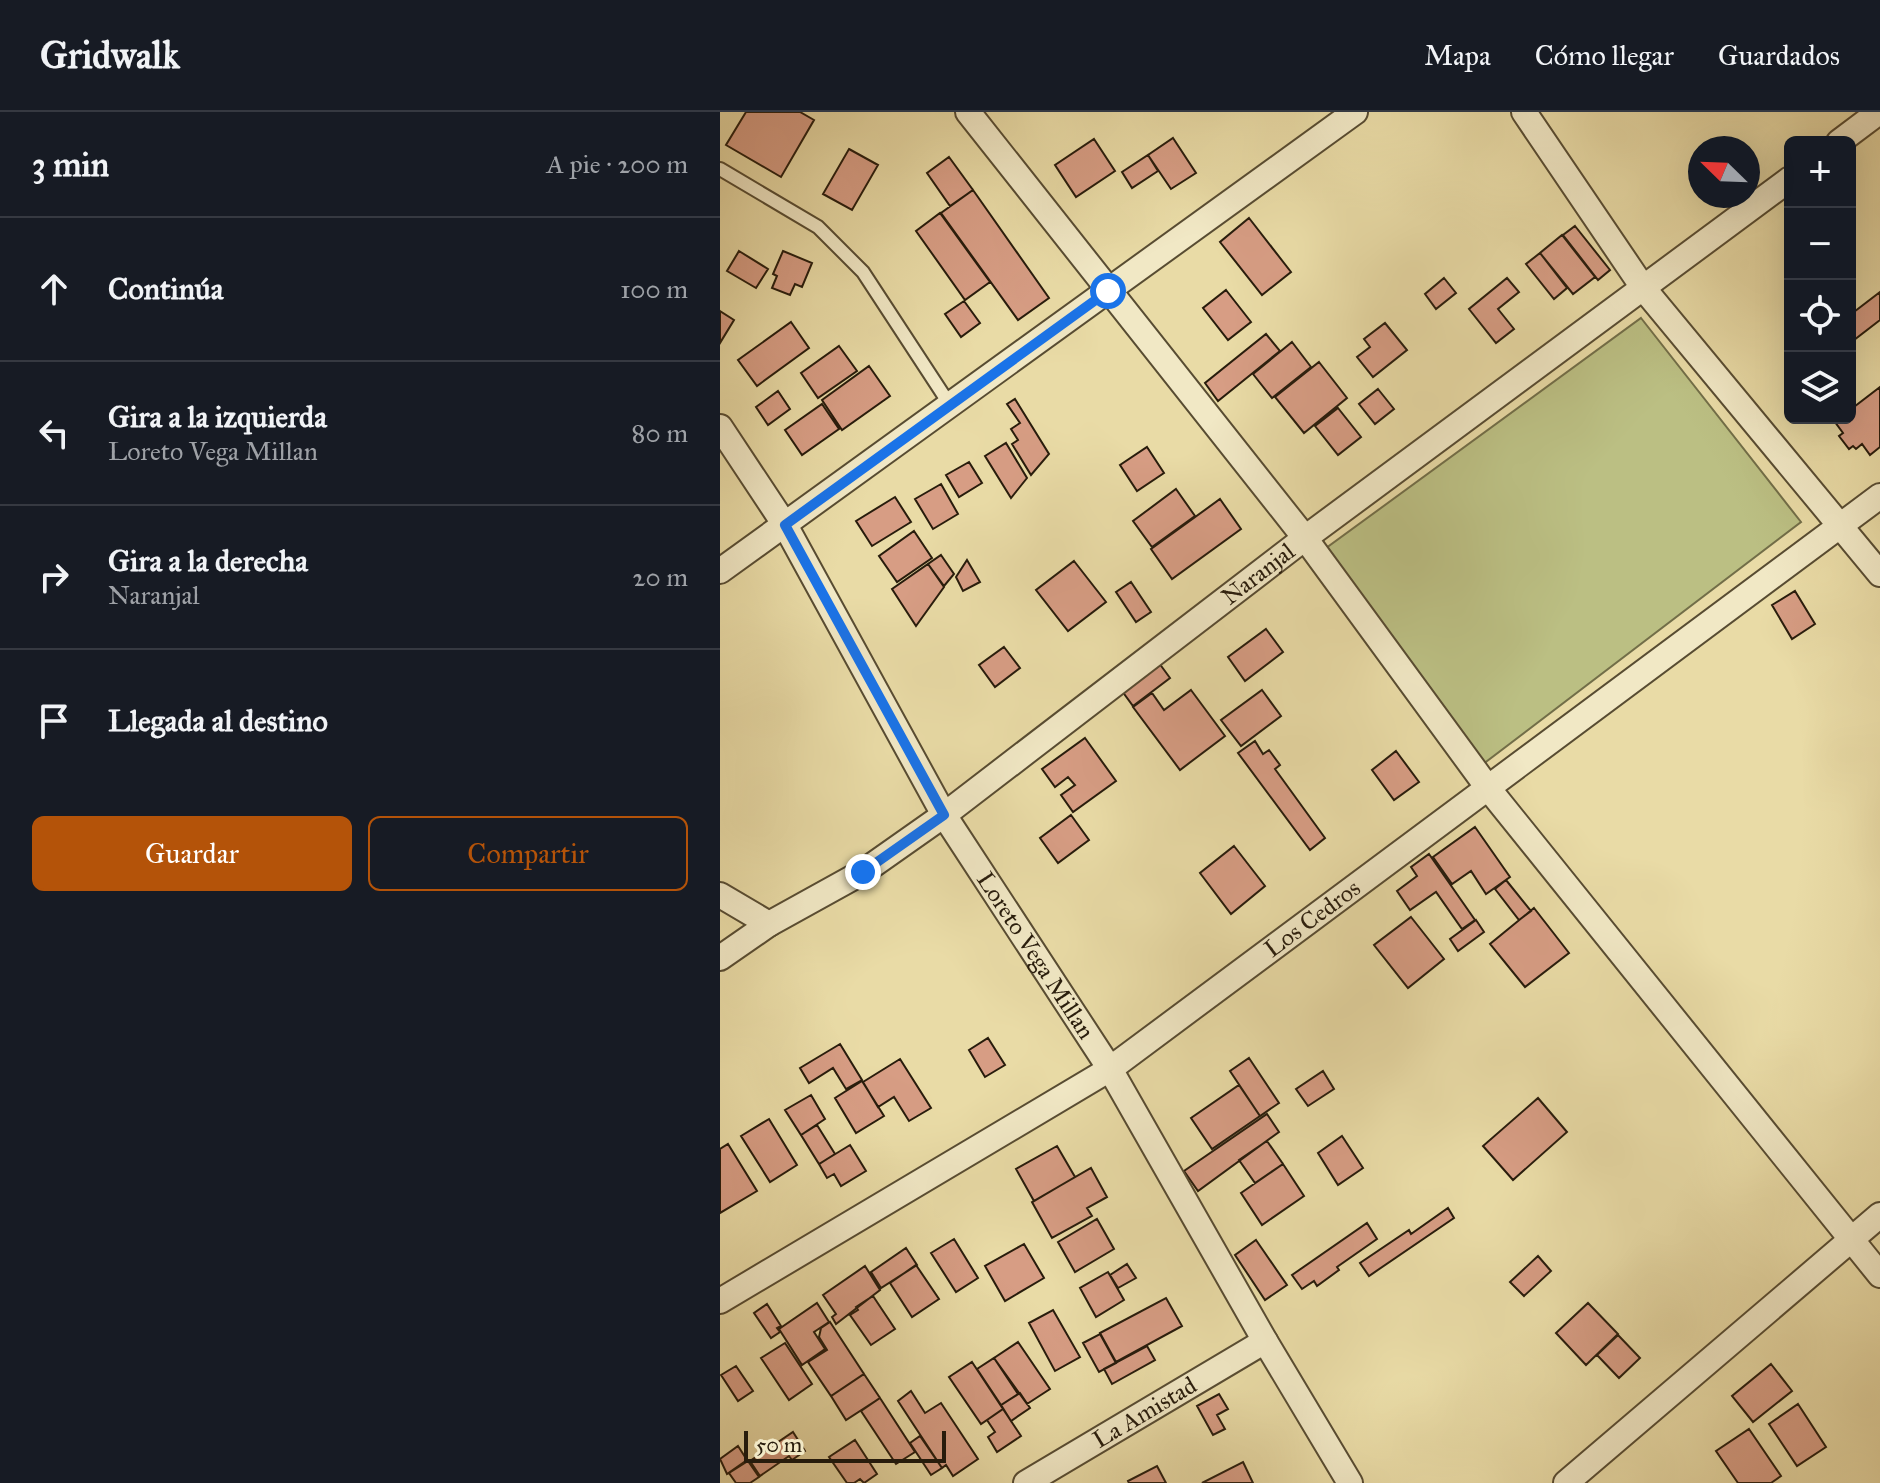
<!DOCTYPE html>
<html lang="es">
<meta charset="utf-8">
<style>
:root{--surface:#171b24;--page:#242831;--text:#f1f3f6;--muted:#9ea1a6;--line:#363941;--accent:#b45309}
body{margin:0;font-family:"IM FELL Great Primer",serif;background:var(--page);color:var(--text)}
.controls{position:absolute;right:24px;top:24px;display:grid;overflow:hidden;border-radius:12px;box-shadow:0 8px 32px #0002}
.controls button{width:72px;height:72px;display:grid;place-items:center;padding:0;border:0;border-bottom:2px solid var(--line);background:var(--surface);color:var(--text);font:40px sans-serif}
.compass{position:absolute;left:968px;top:24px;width:72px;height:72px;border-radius:50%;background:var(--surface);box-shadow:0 8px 32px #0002;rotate:293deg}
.scale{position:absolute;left:24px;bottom:20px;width:202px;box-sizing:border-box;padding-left:8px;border:4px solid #281c0c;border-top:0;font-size:22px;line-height:28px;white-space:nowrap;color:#281c0c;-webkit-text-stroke:6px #f1e8c5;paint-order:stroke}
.stop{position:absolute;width:24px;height:24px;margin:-18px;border:6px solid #1a73e8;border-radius:50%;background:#fff}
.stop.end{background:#1a73e8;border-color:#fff;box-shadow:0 2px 8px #0008}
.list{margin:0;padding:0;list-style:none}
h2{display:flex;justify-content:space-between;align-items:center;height:104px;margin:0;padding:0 32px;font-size:34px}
h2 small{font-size:26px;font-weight:400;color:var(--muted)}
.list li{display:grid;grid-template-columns:52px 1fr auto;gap:24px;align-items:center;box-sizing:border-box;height:144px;padding:0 32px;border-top:2px solid var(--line)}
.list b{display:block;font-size:30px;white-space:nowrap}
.list p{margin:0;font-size:26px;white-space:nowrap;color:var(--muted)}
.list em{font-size:26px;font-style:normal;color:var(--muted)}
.actions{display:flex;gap:16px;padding:24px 32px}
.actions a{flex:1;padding:18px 0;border:2px solid var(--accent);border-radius:12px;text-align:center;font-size:28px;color:var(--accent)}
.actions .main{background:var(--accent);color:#fff}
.icon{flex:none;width:44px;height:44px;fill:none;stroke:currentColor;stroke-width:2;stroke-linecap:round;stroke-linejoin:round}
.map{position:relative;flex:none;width:1160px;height:1371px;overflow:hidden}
header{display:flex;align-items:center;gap:48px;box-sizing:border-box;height:112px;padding:0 40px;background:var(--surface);border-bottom:2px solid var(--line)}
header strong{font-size:38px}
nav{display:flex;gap:44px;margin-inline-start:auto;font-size:28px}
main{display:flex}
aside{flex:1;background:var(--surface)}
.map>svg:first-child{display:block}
.green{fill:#bbbf83;stroke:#726e48;stroke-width:2}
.building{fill:#d79d84;stroke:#281c0c;stroke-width:2}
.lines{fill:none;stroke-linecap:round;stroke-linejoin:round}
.service-casing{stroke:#584c32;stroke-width:16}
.minor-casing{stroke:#584c32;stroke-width:28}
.service{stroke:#f1e8c5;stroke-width:12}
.minor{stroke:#f1e8c5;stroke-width:24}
.route{stroke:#1a73e8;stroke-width:10}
.labels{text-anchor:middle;stroke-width:7;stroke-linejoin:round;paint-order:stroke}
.street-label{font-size:24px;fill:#281c0c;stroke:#f1e8c5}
</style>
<header>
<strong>Gridwalk</strong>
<nav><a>Mapa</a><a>Cómo llegar</a><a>Guardados</a></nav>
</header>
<main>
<aside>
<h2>3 min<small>A pie · 200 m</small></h2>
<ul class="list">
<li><svg class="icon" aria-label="ahead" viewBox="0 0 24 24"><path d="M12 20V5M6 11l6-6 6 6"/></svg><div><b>Continúa</b></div><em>100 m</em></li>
<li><svg class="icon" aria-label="left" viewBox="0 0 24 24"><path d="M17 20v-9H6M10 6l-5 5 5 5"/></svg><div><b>Gira a la izquierda</b><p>Loreto Vega Millan</p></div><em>80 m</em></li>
<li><svg class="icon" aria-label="right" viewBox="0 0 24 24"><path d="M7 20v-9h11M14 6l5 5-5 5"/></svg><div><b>Gira a la derecha</b><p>Naranjal</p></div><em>20 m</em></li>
<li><svg class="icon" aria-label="arrive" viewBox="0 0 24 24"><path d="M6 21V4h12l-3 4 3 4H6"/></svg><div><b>Llegada al destino</b></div></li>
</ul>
<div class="actions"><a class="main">Guardar</a><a>Compartir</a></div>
</aside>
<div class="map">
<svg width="1160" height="1371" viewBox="0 0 1160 1371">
<rect width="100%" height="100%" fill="#e9dba6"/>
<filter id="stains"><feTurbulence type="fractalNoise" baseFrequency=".0025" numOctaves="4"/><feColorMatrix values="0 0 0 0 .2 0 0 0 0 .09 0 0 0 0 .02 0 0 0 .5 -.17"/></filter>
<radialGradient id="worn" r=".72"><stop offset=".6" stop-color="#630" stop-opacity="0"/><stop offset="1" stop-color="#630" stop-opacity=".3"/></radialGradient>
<path class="green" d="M921,206l160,204 -327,249 -167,-209z"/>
<path class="building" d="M26,0h54l14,8 -33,57 -55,-32z
M453,26l23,35 -25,16 -23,-34z
M374,27l21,32 -39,26 -21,-32z
M129,37l29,16 -26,45 -29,-16z
M428,43l10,16 -26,17 -10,-16z
M229,45l24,33 -23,16 -23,-33z
M253,78l76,108 -31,22 -77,-107z
M220,101l50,69 -25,18 -49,-69z
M529,106l42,54 -29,23 -42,-53z
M855,114l35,44 -12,10 -35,-45z
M842,123l33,42 -22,17 -33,-41z
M19,139l29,18 -12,19 -29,-17z
M63,139l29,12 -10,24 -7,-3 -5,11 -18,-7 5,-12 -4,-2z
M820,141l27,35 -13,11 -28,-35z
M724,166l12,15 -20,16 -11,-15z
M787,166l12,14 -21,17 16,20 -18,14 -27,-34z
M506,178l25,32 -23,18 -25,-32z
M1160,180v28l-26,20 -4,-6v-19z
M244,189l16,22 -19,14 -16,-23z
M0,199l14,9 -14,23z
M71,210l18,26 -52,38 -19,-26z
M665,211l22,27 -34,27 -16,-20 13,-10 -6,-8z
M546,222l14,17 -62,50 -13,-18z
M572,230l19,25 -39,31 -19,-24z
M119,234l18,25 -39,27 -17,-25z
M599,250l28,36 -43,35 -29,-36z
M149,254l21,30 -48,34 -20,-30z
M1160,275v60l-10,8 -8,-11 -6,5 -3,-3 -4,3 -10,-13 4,-3 -8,-11 4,-4h11v-8z
M658,277l16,20 -19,15 -16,-20z
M58,279l12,18 -22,16 -12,-18z
M295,287l34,55 -18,21 -19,-31 6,-4 -7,-11 9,-6 -13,-19z
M102,292l17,25 -37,26 -17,-25z
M618,296l23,29 -23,18 -23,-29z
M286,331l21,35 -16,20 -26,-42z
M427,335l17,26 -27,18 -17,-26z
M249,350l13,21 -23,14 -13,-22z
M221,372l17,30 -25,15 -18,-30z
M456,377l19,27 -43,31 -19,-26z
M175,385l16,25 -39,24 -16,-25z
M500,387l21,30 -69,50 -21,-30z
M194,419l18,27 -35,24 -18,-26z
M221,443l13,19 -10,12 -16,-22z
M247,448l13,22 -17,9 -7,-14z
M354,449l32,41 -38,29 -32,-41z
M208,452l16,23 -28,39 -24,-37z
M411,470l20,30 -15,10 -20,-30z
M1075,479l20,33 -23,15 -20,-34z
M546,517l17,23 -38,29 -17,-24z
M284,535l16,21 -25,19 -16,-22z
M439,551l11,15 -37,28 -11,-15z
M471,578l34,46 -45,34 -47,-63 19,-14 12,17z
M542,578l19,26 -40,30 -20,-26z
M365,626l31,43 -43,31 -12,-17 14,-10 -7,-8 -13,10 -13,-18z
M535,629l8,13 6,-4 11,15 -5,4 50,69 -15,12 -72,-97z
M676,639l23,31 -25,18 -22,-30z
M351,703l18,25 -31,23 -18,-25z
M755,715l35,50 -24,17 -15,-23 -19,13 -19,-27z
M514,734l31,40 -34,28 -31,-41z
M709,742l46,66 -13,9 -26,-37 -26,18 -13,-19 20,-15 -6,-9z
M786,768l25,31 -12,9 -24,-31z
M814,796l35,45 -44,34 -35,-43z
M691,805l33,42 -36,29 -34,-43z
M756,808l8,12 -26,19 -8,-12z
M268,926l17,27 -20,12 -16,-27z
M120,932l22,36 -16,9 -13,-21 -24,15 -9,-15z
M529,946l30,45 -19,13 -30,-45z
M180,947l31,49 -22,13 -15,-24 -16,10 -15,-25z
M603,959l11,18 -26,17 -12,-17z
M142,969l22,35 -28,17 -21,-35z
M519,973l21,31 -48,33 -21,-31z
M91,983l14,24 -24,16 -16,-25z
M818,986l29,34 -54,48 -30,-34z
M547,1002l12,18 -81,59 -14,-20z
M49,1007l28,46 -27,17 -29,-46z
M97,1013l18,29 -16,10 -18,-29z
M622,1024l21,32 -25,17 -20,-32z
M547,1029l16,23 -28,19 -16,-23z
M8,1032l29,47 -37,22v-64z
M130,1033l16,26 -25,15 -7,-12 -7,4 -8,-14z
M337,1034l18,31 -41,24 -18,-32z
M563,1052l21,32 -42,29 -21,-32z
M371,1056l16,29 -20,11 5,8 -40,22 -20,-36z
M728,1096l6,10 -85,58 -9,-13 49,-33 2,4z
M377,1107l17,30 -39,23 -17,-30z
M647,1111l10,16 -40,28 2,3 -22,16 -3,-5 -12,8 -10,-14z
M234,1127l24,39 -22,14 -25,-39z
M536,1128l31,45 -22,15 -30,-45z
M304,1132l20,34 -39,23 -20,-35z
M186,1136l11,17 -36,23 -10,-16z
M818,1144l13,15 -27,25 -14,-14z
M407,1152l9,14 -18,10 -8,-13z
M196,1153l23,34 -27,18 -22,-34z
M145,1154l15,24 -44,34 -4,-7 4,-3 -13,-19z
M388,1160l16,28 -28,17 -16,-29z
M153,1184l22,33 -24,16 -21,-30 8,-5 -2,-3z
M446,1186l16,28 -66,36 -16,-29z
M97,1191l12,19 -15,10 11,17 -23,16 -23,-36z
M868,1191l30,31 -32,31 -30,-32z
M47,1192l14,22 -4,2 3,4 -9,6 -17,-25z
M333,1198l27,47 -25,14 -26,-48z
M110,1210l34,52 -33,22 -23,-34 19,-12 -8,-13 2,-9z
M380,1222l16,29 -17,9 -16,-29z
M898,1223l22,23 -21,20 -22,-23z
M298,1230l32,47 -23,15 -33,-46z
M65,1231l27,41 -23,16 -28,-42z
M427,1234l8,14 -43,24 -8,-15z
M274,1246l24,36 -17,11 -24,-36z
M252,1250l31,47 -22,15 -32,-47z
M1051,1252l21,27 -39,31 -21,-26z
M16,1254l17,25 -15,10 -17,-26z
M144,1262l16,24 -34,22 -15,-24z
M191,1279l14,22 16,-10 37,56 -25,17 -7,-11 -4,3 -44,-67z
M300,1281l10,15 -19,13 -10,-16z
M499,1282l9,15 -11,6 8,14 -12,6 -16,-29z
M160,1286l35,54 -19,12 -35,-53z
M1078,1292l28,43 -29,19 -28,-42z
M283,1297l18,27 -24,16 -9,-15 7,-5 -8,-12z
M1029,1317l32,47 -10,7h-33l-22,-32z
M73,1320l12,19 -13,9 -3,-4 -29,20 -10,-15z
M200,1324l22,32 -11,7 -21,-32z
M135,1328l22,34 -13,9 -4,-4 -6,4h-7l-18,-26z
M18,1334l9,14 -20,14 -7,-15z
M28,1349l11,16 -9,6h-14l-7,-10z
M523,1350l10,21h-51z
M437,1354l9,17h-37l-1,-2z"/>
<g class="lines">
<g class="service-casing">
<path id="service" d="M0,57l98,58 45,45 87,133"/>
</g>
<g class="minor-casing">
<g id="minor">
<path d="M248,0l337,426 183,250 392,487"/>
<path d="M804,0l120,177 236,285"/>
<path d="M1119,30l40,-30"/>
<path id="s1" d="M0,315l65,98 159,290 166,254 155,272 85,142"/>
<path d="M0,459l635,-459"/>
<path d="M0,783l49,29"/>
<path id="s2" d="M0,846l49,-34 94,-52 81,-57 361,-277 485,-359"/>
<path id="s3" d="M0,1189l390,-232 770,-573"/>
<path id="s4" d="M306,1371l239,-142"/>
<path d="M846,1371l314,-268"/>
</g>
</g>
<use href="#service" class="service"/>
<use href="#minor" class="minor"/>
</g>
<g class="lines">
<path class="route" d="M143,760l81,-57 -159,-290 323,-234"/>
</g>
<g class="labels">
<g class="street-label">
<text dy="8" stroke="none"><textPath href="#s2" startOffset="662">Naranjal</textPath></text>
<text dy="8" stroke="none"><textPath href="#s3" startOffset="706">Los Cedros</textPath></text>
<text dy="8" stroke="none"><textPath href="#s1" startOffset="616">Loreto Vega Millan</textPath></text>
<text dy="8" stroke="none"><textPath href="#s4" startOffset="138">La Amistad</textPath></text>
</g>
</g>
<rect width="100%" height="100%" filter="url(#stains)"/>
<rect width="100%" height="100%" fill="url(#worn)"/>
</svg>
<div class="controls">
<button>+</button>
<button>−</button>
<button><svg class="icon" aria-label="locate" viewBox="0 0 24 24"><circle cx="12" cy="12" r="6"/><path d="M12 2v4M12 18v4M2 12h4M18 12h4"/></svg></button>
<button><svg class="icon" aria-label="layers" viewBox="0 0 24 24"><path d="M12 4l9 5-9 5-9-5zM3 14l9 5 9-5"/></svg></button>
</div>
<svg class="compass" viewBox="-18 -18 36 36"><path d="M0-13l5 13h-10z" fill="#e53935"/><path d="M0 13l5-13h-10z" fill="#9ea1a6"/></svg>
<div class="scale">50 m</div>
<div class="stop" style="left:388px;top:179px"></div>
<div class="stop end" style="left:143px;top:760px"></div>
</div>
</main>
